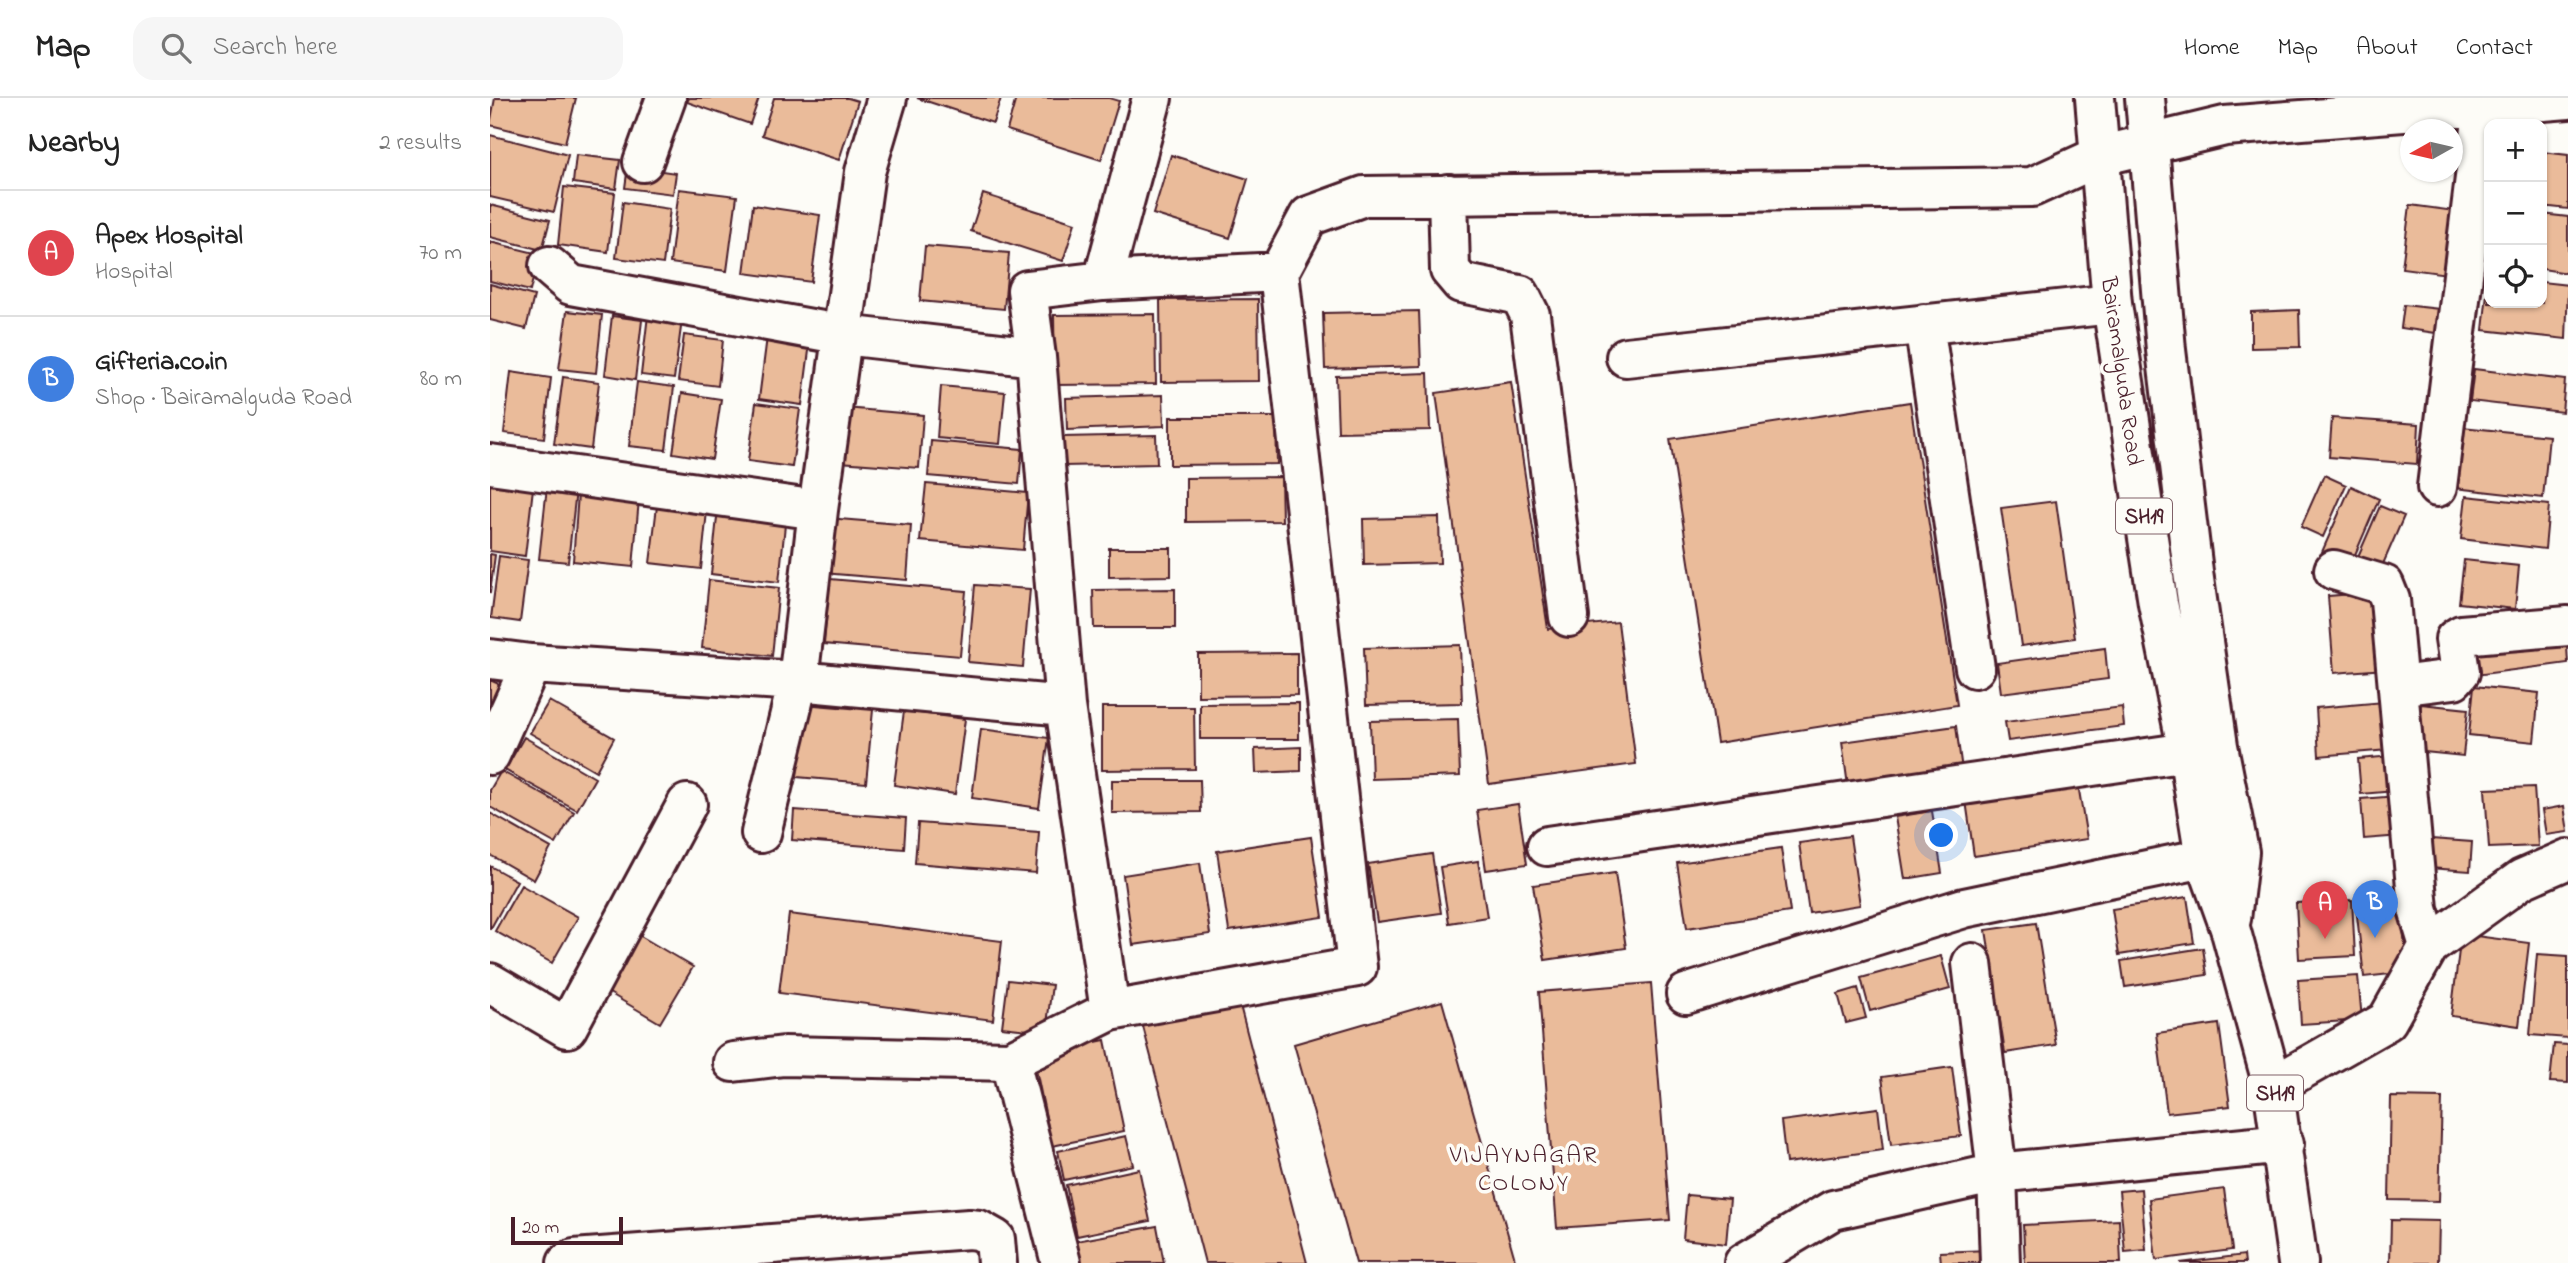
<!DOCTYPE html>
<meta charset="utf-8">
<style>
:root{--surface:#fff;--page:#f6f6f6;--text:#222;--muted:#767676;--line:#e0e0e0;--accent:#4a1f2b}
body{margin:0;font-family:"Indie Flower",sans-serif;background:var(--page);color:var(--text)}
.controls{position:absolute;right:21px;top:21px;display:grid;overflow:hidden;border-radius:14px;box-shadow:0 2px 5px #0004}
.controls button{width:63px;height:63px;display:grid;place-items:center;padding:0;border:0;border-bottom:2px solid var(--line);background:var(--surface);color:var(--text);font:35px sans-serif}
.compass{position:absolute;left:1910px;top:21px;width:63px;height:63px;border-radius:50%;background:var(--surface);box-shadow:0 2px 5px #0004;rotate:262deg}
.scale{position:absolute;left:21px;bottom:18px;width:112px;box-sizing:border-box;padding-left:7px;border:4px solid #4a1f2b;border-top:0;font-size:19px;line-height:24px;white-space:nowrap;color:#4a1f2b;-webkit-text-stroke:5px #fdfcf7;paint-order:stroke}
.you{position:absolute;left:1452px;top:738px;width:24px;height:24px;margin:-18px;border:5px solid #fff;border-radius:50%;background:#1a73e8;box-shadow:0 0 0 10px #1a73e833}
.badge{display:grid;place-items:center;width:46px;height:46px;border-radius:50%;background:var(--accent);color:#fff;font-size:23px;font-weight:700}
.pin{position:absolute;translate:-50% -58px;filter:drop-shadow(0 2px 4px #0008)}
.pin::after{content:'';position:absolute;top:37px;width:24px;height:21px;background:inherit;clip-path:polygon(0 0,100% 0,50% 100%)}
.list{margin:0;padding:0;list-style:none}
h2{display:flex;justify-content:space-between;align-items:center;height:91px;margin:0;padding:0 28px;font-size:30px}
h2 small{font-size:23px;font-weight:400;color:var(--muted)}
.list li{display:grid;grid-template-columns:46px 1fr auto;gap:21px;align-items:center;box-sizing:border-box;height:126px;padding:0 28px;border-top:2px solid var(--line)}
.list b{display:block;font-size:26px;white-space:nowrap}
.list p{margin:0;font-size:23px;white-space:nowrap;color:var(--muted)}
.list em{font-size:23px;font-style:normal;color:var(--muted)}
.icon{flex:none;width:38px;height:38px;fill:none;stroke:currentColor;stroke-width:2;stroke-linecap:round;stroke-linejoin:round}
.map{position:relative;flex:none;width:2078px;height:1165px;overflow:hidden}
header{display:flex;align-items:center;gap:42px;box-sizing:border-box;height:98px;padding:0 35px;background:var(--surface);border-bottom:2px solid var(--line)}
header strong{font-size:33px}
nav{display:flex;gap:38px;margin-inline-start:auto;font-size:24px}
.search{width:490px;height:63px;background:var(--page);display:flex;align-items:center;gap:18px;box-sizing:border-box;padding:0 24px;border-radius:21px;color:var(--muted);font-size:26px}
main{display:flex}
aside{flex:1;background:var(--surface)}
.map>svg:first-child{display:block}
.building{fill:#eabb9a;stroke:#4a1f2b;stroke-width:2}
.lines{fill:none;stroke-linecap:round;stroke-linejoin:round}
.minor-casing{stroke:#4a1f2b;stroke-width:44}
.major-casing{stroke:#4a1f2b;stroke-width:44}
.minor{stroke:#fdfcf7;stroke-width:38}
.major{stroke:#fdfcf7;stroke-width:38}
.labels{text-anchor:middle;stroke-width:7;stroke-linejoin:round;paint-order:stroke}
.shield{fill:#fdfcf7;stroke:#806168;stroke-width:2}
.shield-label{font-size:21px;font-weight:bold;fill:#4a1f2b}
.street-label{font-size:23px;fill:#4a1f2b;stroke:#fdfcf7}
.neighbourhood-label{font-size:24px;letter-spacing:2px;fill:#4a1f2b;stroke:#fdfcf7}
</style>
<header>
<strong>Map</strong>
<div class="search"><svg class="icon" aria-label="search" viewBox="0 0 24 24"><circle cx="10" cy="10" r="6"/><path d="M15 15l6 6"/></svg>Search here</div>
<nav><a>Home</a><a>Map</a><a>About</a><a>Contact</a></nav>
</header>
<main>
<aside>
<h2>Nearby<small>2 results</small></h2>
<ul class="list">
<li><span class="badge" style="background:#e0444e">A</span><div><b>Apex Hospital</b><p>Hospital</p></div><em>70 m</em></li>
<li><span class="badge" style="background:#3f7fe0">B</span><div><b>Gifteria.co.in</b><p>Shop · Bairamalguda Road</p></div><em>80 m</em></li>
</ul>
</aside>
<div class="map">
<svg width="2078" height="1165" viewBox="0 0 2078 1165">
<rect width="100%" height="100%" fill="#fdfcf7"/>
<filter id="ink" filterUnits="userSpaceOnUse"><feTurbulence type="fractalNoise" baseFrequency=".0143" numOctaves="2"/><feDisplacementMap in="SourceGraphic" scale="14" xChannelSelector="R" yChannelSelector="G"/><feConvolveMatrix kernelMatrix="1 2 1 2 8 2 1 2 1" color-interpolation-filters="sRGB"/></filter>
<g filter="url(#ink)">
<path class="building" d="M5,0h81l-11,45 -75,-18z
M199,0h70l-9,26 -63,-22z
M284,0h74l10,3 -19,59 -77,-25z
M427,0h84l-8,25z
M526,0h93l10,3 -18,59 -94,-30z
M0,37l78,20 -14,57 -64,-15z
M2052,54l26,3v54l-26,-3z
M86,57l44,5 -4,29 -43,-6z
M681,57l77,24 -18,59 -77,-24z
M138,68l48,7 -3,21 -48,-6z
M74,89l51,6 -7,59 -50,-7z
M189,91l58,7 -10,75 -57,-8z
M493,96l92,29 -12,38 -92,-30z
M133,104l47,7 -7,55 -47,-6z
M0,107l60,15 -8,30 -52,-13z
M263,107l67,10 -9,67 -67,-9z
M1920,107l45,6 -8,63 -45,-6z
M1999,109v56l-10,-1z
M2052,116l26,3v56l-26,-4z
M0,144l49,12 -9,37 -40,-10z
M435,148l84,7 -5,56 -84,-8z
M1999,177v28h53v-21l26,3 -2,54 -83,-9z
M0,186l44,12 -8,33 -36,-9z
M768,201l1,82 -98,1 -1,-82z
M1914,207l35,4 -3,24 -35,-5z
M1809,212l1,37 -49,1v-36z
M77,213l35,4 -6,58 -37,-4z
M929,213l2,55 -96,3 -2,-56z
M665,216l1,70 -101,1 -1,-70z
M158,217l34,5 -8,59 -33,-4z
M122,218l30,4 -7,60 -30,-5z
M278,231l43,6 -9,70 -43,-6z
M194,237l39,5 -5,46 -40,-5z
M1984,271l91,11 -3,32 -92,-11z
M21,274l40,6 -7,60 -40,-5z
M938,275l2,57 -92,2 -2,-56z
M73,279l36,5 -8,67 -37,-5z
M147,284l37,5 -8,63 -37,-4z
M1021,284l37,247 70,-7 18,142 -147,20 -53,-391z
M451,288l64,6 -5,52 -63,-6z
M192,295l39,6 -9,60 -39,-6z
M673,297l1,31 -97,4 -1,-32z
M1420,304l47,303 -240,38 -47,-304z
M266,305l44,6 -8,58 -44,-6z
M355,310l78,7 -4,53 -79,-6z
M680,319h106l1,47 -107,1z
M1842,320l87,6 -2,40 -88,-7z
M1972,329l87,9 -6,62 -88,-10z
M666,337l1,29 -93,2 -1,-29z
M441,343l91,8 -3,35 -91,-8z
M0,376l44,6 -9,76 -35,-5z
M1834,377l22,10 -23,52 -22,-10z
M791,379l1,44 -96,1v-44z
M436,386l102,9 -5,57 -103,-9z
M1861,388l28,13 -28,65 -29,-12z
M57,389l29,3 -8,72 -29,-3z
M88,396l61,5 -6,68 -60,-6z
M1976,398l83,9 -4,44 -84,-10z
M1566,403l19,137 -54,8 -20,-138z
M167,408l50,5 -6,58 -51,-6z
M1890,408l24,10 -24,55 -24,-10z
M228,410l68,7 -7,67 -68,-8z
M949,419l1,46 -76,2 -1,-46z
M337,420l84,7 -4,55 -84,-7z
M619,450h62v28l-62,1z
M0,456l5,1 -5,38z
M9,458l29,4 -8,62 -29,-4z
M1974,462l55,6 -4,43 -56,-6z
M340,481l136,12 -6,65 -136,-12z
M219,482l70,8 -7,68 -70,-8z
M485,487l55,4 -7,78 -55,-5z
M685,491v39h-81l-1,-38z
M1889,494l6,77 -51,4 -6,-77z
M2076,533l2,32 -100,13 -4,-32z
M970,547l2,58 -96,2 -2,-57z
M1615,550l3,31 -107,14 -4,-30z
M807,555v42l-99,1v-42z
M0,582l11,5 -11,21z
M1984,588l65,7 -5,49 -65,-7z
M59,603l65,37 -18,33 -66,-38z
M1894,604l4,48 -69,6 -3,-48z
M809,605v36h-99v-35z
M313,606l70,6 -7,73 -69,-6z
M1931,606l47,5 -5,47 -48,-5z
M612,609h92l1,62 -93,1z
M1632,609l2,19 -116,15 -3,-19z
M414,613l61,8 -10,75 -61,-9z
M968,621l2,57 -88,3 -2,-58z
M1466,628l6,44 -114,16 -6,-44z
M491,631l68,9 -10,70 -67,-10z
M34,639l71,41 -18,32 -72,-40z
M811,649v24l-45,2 -1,-24z
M1903,658l2,35 -34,3 -3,-35z
M11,673l73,41 -18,32 -66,-37v-17z
M1587,680l10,61 -113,17 -9,-62z
M622,682h88l1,32 -89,1z
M2044,689l4,59 -49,2 -4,-59z
M1907,698l4,40 -37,3 -3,-40z
M1028,706l9,60 -41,6 -9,-60z
M2074,708l4,26 -22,3 -4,-25z
M304,712l112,8 -2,31 -112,-9z
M1442,713l10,62 -37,6 -10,-62z
M0,715l61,35 -17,32 -44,-25z
M428,725l121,9 -3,41 -121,-10z
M1360,738l10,69 -51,8 -10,-70z
M821,739l12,80 -94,14 -12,-80z
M1941,741l41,3 -2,29 -41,-3z
M1291,750l9,64 -103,16 -10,-65z
M942,756l9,59 -64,9 -9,-58z
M988,763l9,56 -38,6 -9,-56z
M710,765l10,71 -77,11 -10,-70z
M0,768l27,15 -26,47h-1z
M1125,775l11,75 -81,12 -12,-75z
M31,787l57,32 -26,46 -57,-32z
M1909,795l9,79 -44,5 -9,-79z
M1697,799l7,46 -75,12 -7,-46z
M1862,802l3,56 -56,3 -3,-56z
M299,816l213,27 -9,79 -214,-27z
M1546,825l20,122 -51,8 -19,-123z
M142,833l61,36 -33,56 -61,-36z
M1971,836l68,9 -10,83 -68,-10z
M1713,850l4,27 -82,12 -4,-26z
M2047,856l31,2v82l-38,-3z
M1451,858l9,33 -80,22 -9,-33z
M1868,878l4,44 -61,4 -3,-44z
M518,882l44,5 -6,47 -44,-5z
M1161,885l19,237 -113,8 -18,-236z
M1368,890l8,30 -20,5 -8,-29z
M747,896l70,269h-102l-64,-244z
M952,903l74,262h-160l-62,-219z
M1729,926l11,82 -63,7 -10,-80z
M615,942l19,91 -72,15 -19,-91z
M2064,946l14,1v38l-18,-1z
M1462,969l9,69 -70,9 -9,-68z
M1901,999l51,1 -3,103 -50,-1z
M1388,1010l5,42 -97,13 -5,-42z
M636,1038l7,29 -69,15 -6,-29z
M649,1071l11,52 -73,15 -11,-51z
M1651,1091l5,61 -21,2 -6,-61z
M1734,1091l8,61 -76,10 -7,-61z
M1197,1097l43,4 -4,45 -43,-5z
M1629,1122l2,43h-96l-2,-38z
M1901,1122l48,1 -1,42h-48z
M667,1128l7,37h-89l-4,-21z
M1498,1152l1,13h-48l-1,-11z
M1754,1157l1,8h-65z"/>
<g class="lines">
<g class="minor-casing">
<path id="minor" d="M153,64l23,-64
M958,96l2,76 11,13 59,12 10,20 39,302
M59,168l22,19 273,50 192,22
M613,183l49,-183
M1434,226l51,344
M1136,259l486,-53
M0,366l328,46
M1947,389l47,-383
M1844,472l50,15 6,15 28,309 11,37
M0,561l41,5
M1908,588l56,-7 6,-7 -5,-33 6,-4 107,-9
M0,657l41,-91 267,17 267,25
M271,735l37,-152 20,-171 47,-338 22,-74
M1057,748l641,-94
M1482,865l25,210 287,-29
M0,885l77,45 120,-224
M1196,896l278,-86 241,-50
M620,913l-45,-305 -29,-349 -9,-67 76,-9 176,-9
M520,963l51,202
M243,964l51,-6 226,5 100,-50 247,-44 -78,-695 30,-56 55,-20 668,-9 68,-31 125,-30 343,-27
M1783,988l114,-65 42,-75 93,-67 46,-20
M77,1165l7,-4 395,-30 10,1 16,9 2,24
M1254,1165l89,-53 164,-37 3,90"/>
</g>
<g class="major-casing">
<path id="major" d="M1605,0l17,206 46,299 30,149 17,106 25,70 43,158 25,177
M1655,0l21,252 27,222 25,174 21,106 -8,67"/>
</g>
<use href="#minor" class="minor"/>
<use href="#major" class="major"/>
</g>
</g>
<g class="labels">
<g class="shield">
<rect x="1626" y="400.5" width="56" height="35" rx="5"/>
<rect x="1757" y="977.5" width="56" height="35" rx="5"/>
</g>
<g class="shield-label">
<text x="1654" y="425">SH19</text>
<text x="1785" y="1002">SH19</text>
</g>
<g class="street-label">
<text transform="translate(1633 273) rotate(82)" y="8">Bairamalguda Road</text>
</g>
<g class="neighbourhood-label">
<text x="1034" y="1064">VIJAYNAGAR<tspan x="1034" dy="28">COLONY</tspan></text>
</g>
</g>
</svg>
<div class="controls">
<button>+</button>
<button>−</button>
<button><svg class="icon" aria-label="locate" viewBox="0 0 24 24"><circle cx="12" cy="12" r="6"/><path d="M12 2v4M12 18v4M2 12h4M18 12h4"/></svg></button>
</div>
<svg class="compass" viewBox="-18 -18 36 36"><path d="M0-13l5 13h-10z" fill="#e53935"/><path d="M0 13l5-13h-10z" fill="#767676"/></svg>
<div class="scale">20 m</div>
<div class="you"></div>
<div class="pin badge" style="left:1835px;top:841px;background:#e0444e">A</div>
<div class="pin badge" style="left:1885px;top:840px;background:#3f7fe0">B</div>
</div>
</main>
